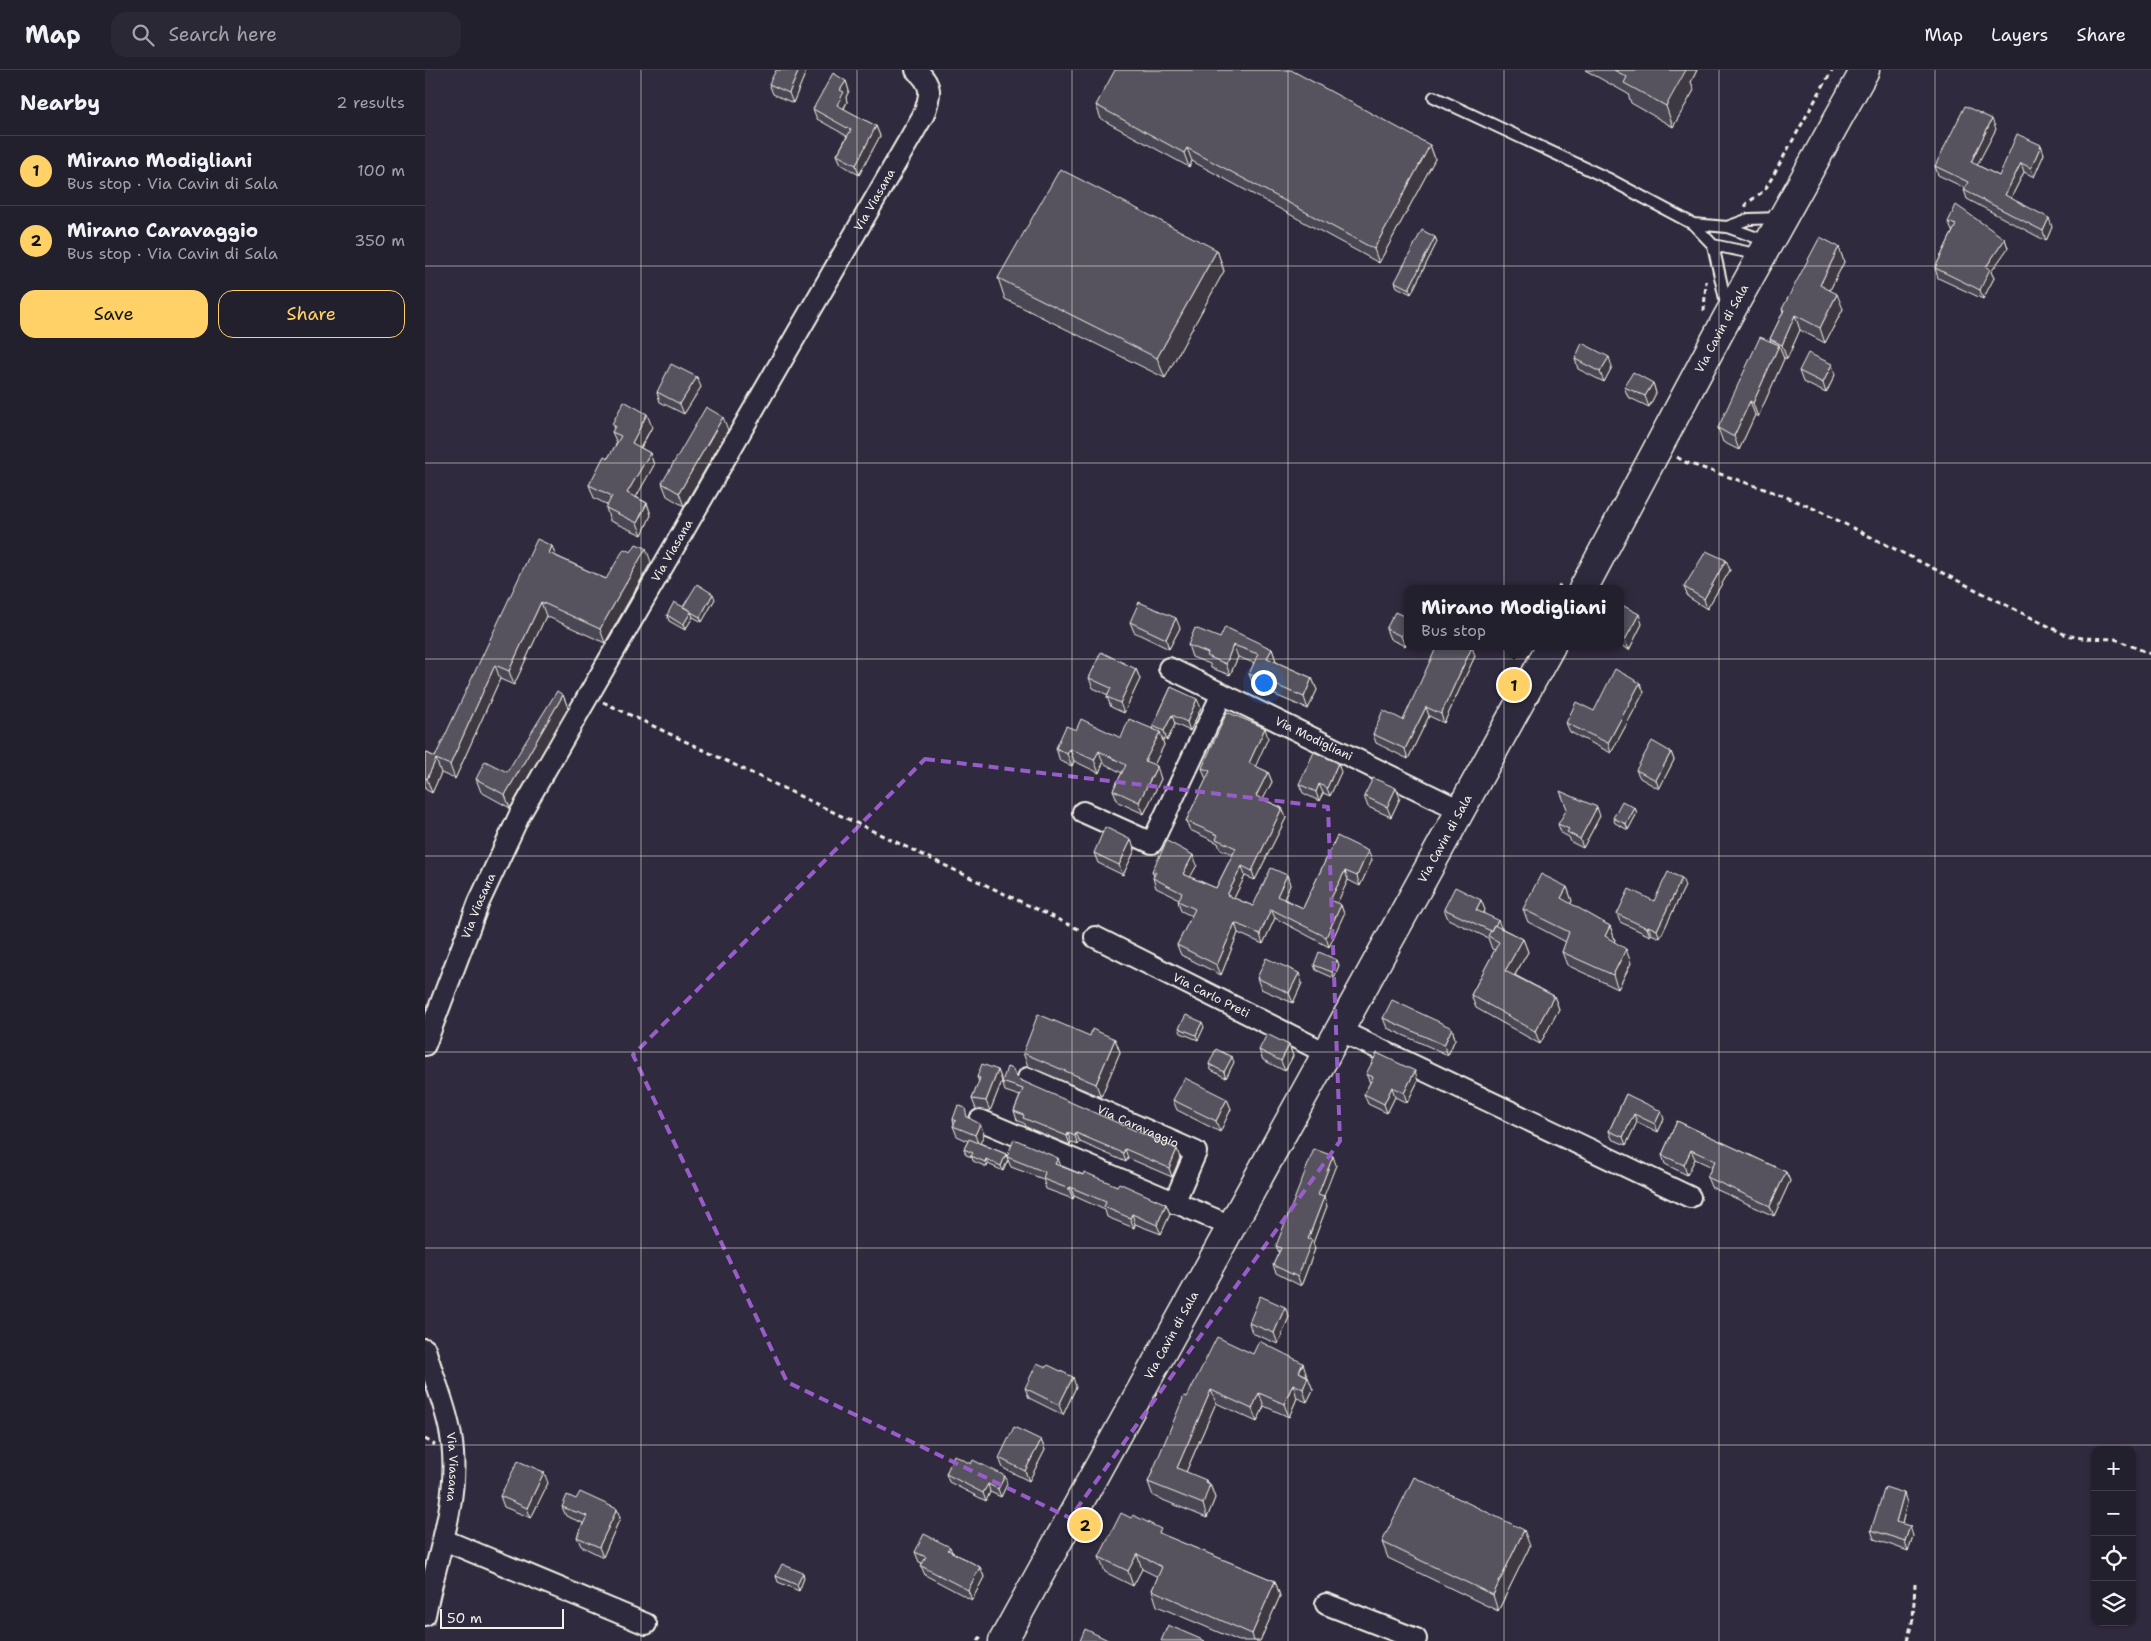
<!DOCTYPE html>
<meta charset="utf-8">
<style>
:root{--surface:#23202e;--page:#2b2836;--text:#f1f3f6;--muted:#a3a3aa;--line:#403e4a;--accent:#ffd166}
body{margin:0;font-family:"Shantell Sans",sans-serif;background:var(--page);color:var(--text)}
.controls{position:absolute;right:15px;bottom:15px;display:grid;overflow:hidden;border-radius:10px;box-shadow:0 1px 4px #0004}
.controls button{width:45px;height:45px;display:grid;place-items:center;padding:0;border:0;border-bottom:1px solid var(--line);background:var(--surface);color:var(--text);font:25px sans-serif}
.scale{position:absolute;left:15px;bottom:12px;width:124px;box-sizing:border-box;padding-left:5px;border:2px solid #f4f1e8;border-top:0;font-size:14px;line-height:18px;white-space:nowrap;color:#f4f1e8;-webkit-text-stroke:4px #2f2a3d;paint-order:stroke}
.you{position:absolute;left:838px;top:612px;width:18px;height:18px;margin:-12px;border:4px solid #fff;border-radius:50%;background:#1a73e8;box-shadow:0 0 0 8px #1a73e833}
.badge{display:grid;place-items:center;width:32px;height:32px;border-radius:50%;background:var(--accent);color:#111;font-size:16px;font-weight:700}
.pin{position:absolute;translate:-50% -50%;border:2px solid #fff;box-shadow:0 1px 5px #0006}
.popup{position:absolute;left:979px;top:515px;width:220px;height:65px;box-sizing:border-box;display:grid;place-content:center;border-radius:10px;background:var(--surface);filter:drop-shadow(0 1px 4px #0005);font-size:16px;white-space:nowrap;color:var(--muted)}
.popup b{font-size:19px;color:var(--text)}
.popup::after{content:'';position:absolute;left:50%;top:100%;margin-left:-10px;border:10px solid transparent;border-top-color:var(--surface)}
.list{margin:0;padding:0;list-style:none}
h2{display:flex;justify-content:space-between;align-items:center;height:65px;margin:0;padding:0 20px;font-size:21px}
h2 small{font-size:16px;font-weight:400;color:var(--muted)}
.list li{display:grid;grid-template-columns:32px 1fr auto;gap:15px;align-items:center;box-sizing:border-box;height:70px;padding:0 20px;border-top:1px solid var(--line)}
.list b{display:block;font-size:19px;white-space:nowrap}
.list p{margin:0;font-size:16px;white-space:nowrap;color:var(--muted)}
.list em{font-size:16px;font-style:normal;color:var(--muted)}
.actions{display:flex;gap:10px;padding:15px 20px}
.actions a{flex:1;padding:11px 0;border:1px solid var(--accent);border-radius:15px;text-align:center;font-size:18px;color:var(--accent)}
.actions .main{background:var(--accent);color:#111}
.icon{flex:none;width:28px;height:28px;fill:none;stroke:currentColor;stroke-width:2;stroke-linecap:round;stroke-linejoin:round}
.map{position:relative;flex:none;width:1726px;height:1571px;overflow:hidden}
header{display:flex;align-items:center;gap:30px;box-sizing:border-box;height:70px;padding:0 25px;background:var(--surface);border-bottom:1px solid var(--line)}
header strong{font-size:24px}
nav{display:flex;gap:28px;margin-inline-start:auto;font-size:18px}
.search{width:350px;height:45px;background:var(--page);display:flex;align-items:center;gap:12px;box-sizing:border-box;padding:0 18px;border-radius:15px;color:var(--muted);font-size:19px}
main{display:flex}
aside{flex:1;background:var(--surface)}
.map>svg:first-child{display:block}
.lines{fill:none;stroke-linecap:round;stroke-linejoin:round}
.service-casing{stroke:#f4f1e8;stroke-width:14}
.minor-casing{stroke:#f4f1e8;stroke-width:24}
.secondary-casing{stroke:#f4f1e8;stroke-width:31}
.path{stroke:#f4f1e8;stroke-width:3;stroke-dasharray:5 4;stroke-linecap:butt}
.service{stroke:#2f2a3d;stroke-width:10}
.minor{stroke:#2f2a3d;stroke-width:20}
.secondary{stroke:#2f2a3d;stroke-width:28}
.wall{fill:#4a4752;stroke:#f4f1e8}
.shaded-wall{fill:#3c3942;stroke:#f4f1e8}
.building{fill:#56525f;stroke:#f4f1e8}
.marked{fill:none;stroke:#995dc9;stroke-width:4;stroke-dasharray:10 6;stroke-linejoin:round}
.grid{fill:none;stroke:#f4f1e8;stroke-width:1;stroke-opacity:0.55}
.labels{text-anchor:middle;stroke-width:4;stroke-linejoin:round;paint-order:stroke}
.street-label{font-size:12px;fill:#f4f1e8;stroke:#2f2a3d}
</style>
<header>
<strong>Map</strong>
<div class="search"><svg class="icon" aria-label="search" viewBox="0 0 24 24"><circle cx="10" cy="10" r="6"/><path d="M15 15l6 6"/></svg>Search here</div>
<nav><a>Map</a><a>Layers</a><a>Share</a></nav>
</header>
<main>
<aside>
<h2>Nearby<small>2 results</small></h2>
<ul class="list">
<li><span class="badge">1</span><div><b>Mirano Modigliani</b><p>Bus stop · Via Cavin di Sala</p></div><em>100 m</em></li>
<li><span class="badge">2</span><div><b>Mirano Caravaggio</b><p>Bus stop · Via Cavin di Sala</p></div><em>350 m</em></li>
</ul>
<div class="actions"><a class="main">Save</a><a>Share</a></div>
</aside>
<div class="map">
<svg width="1726" height="1571" viewBox="0 0 1726 1571">
<rect width="100%" height="100%" fill="#2f2a3d"/>
<filter id="ink" filterUnits="userSpaceOnUse"><feTurbulence type="fractalNoise" baseFrequency=".02" numOctaves="2"/><feDisplacementMap in="SourceGraphic" scale="10" xChannelSelector="R" yChannelSelector="G"/><feConvolveMatrix kernelMatrix="1 2 1 2 8 2 1 2 1" color-interpolation-filters="sRGB"/></filter>
<g filter="url(#ink)">
<g class="lines">
<g class="service-casing">
<path id="service" d="M1009,27l173,81 86,46 20,21 14,63
M1268,154l34,3 22,-8 31,-1
M1302,157l42,15
M1288,175l48,10"/>
</g>
<g class="minor-casing">
<g id="minor">
<path id="s1" d="M744,598l291,142"/>
<path d="M658,742l69,31 70,-149"/>
<path id="s2" d="M670,867l231,116"/>
<path d="M914,960l351,167"/>
<path id="s3" d="M0,975l54,-143 41,-88 404,-700c7,-20 9,-29 -8,-44"/>
<path id="s4" d="M603,1008l168,74 -22,51"/>
<path d="M555,1050l251,106"/>
<path id="s5" d="M0,1279c10,34 26,69 28,104 4,56 -18,108 -28,162"/>
<path d="M19,1470l202,84"/>
<path d="M901,1534l90,35 -2,2"/>
</g>
</g>
<g class="secondary-casing">
<g id="secondary">
<path id="s6" d="M1158,519l145,-273 137,-246"/>
<path id="s7" d="M578,1571l548,-995"/>
</g>
</g>
<path class="path" d="M1321,137v-3l19,-14 67,-120
M1279,241l2,-30
M1252,387l8,5 94,32 38,16 249,125 16,3 33,1 36,15
M1133,519l3,-7
M178,632l477,228
M0,1369l10,6
M553,1571l4,-7
M1482,1571l6,-22 2,-35"/>
<use href="#service" class="service"/>
<use href="#minor" class="minor"/>
<use href="#secondary" class="secondary"/>
</g>
<path class="wall" d="M1160,0h112l-6,12 3,8 -21,37 -42,-24 -3,-9z
M380,4l-12,29 -20,-9 -4,-10z
M421,11l3,10 -3,6 1,5 -3,7 32,17 4,10 -21,39 -18,-11 -4,-9 10,-19 -30,-17 -4,-10z
M671,35l334,40 5,14 -56,104 -187,-102 -3,6 -88,-48z
M1571,59l-19,36 22,11 42,-31 3,9 -10,23 -10,-5 -13,26 41,29 -6,14 -79,-42 -3,-9 1,-2 -27,-13 -3,-9z
M1523,152l57,17 3,9 -17,24 3,6 -11,21 -45,-21 -3,-10 18,-37h-1z
M1010,167l2,5 -26,52 -14,-7 -2,-5z
M1414,177l5,15 -14,28 13,19 -18,34 -25,-13 -13,29 -4,-2 1,2 -26,58 -3,-2 -16,35 -16,-8 -5,-14 53,-86 -1,-3 13,-27 -1,-3z
M792,180l7,21 -59,107 -160,-79 -7,-21z
M1150,289l37,8 -8,15 -26,-13z
M1374,301l36,4 -9,18 -23,-11z
M1228,313l3,10 -7,14 -21,-10 -4,-10z
M276,317l-17,27 -24,-12 -3,-10z
M187,354l40,3 -11,21 9,5 4,12 -18,32 11,6 4,12 -9,20 -32,-14 -4,-13 2,-3 -14,-7 -5,-13 19,-27 9,-15 -5,-11 2,-3z
M303,360l-44,76 -17,-10 -5,-13z
M131,486l50,23 45,-17 -46,81 -59,-27 -32,69 -14,-6 -45,100 -14,-6 -9,20 -7,-4v-37l10,5z
M1301,490l4,10 -23,39 -19,-12 -4,-10z
M290,529l-13,23 -9,-5 -8,13 -16,-9 -2,-6 17,-8z
M1195,534l22,20 -13,26 -9,-5z
M983,548v23l-3,5 -15,-7 -4,-10z
M705,552l50,6 -11,21 -35,-17z
M795,568l52,11 4,12v1l36,16 5,12 -9,19 -54,-23 -5,-12 5,-11 -16,-6 -8,18 -19,-7 -1,-4 -18,-7 -4,-12z
M1050,586l-31,67 -15,-7 -21,43 -32,-16 -3,-9 30,-14z
M711,599l4,10 -16,34 -13,-6 -4,-10 1,-2 -15,-7 -4,-10z
M1215,613l4,9 -33,61 -41,-21 -4,-9 28,-12z
M746,617l30,21 -11,23 -15,-7 -8,17 -5,-3 2,7 -10,20 7,14 -17,35 -26,-12 -5,-12 9,-17 -19,-10 -4,10 -25,-12 -2,5 -12,-5 -4,-13 20,-18 45,8 33,-8 -1,-4z
M138,625l5,13 -58,100 -29,-16 -5,-13 31,-7z
M843,668l-13,28 13,6 4,10 -9,17 19,9 4,10 -31,62 -10,-4 -11,22 19,8 34,-31 3,10 -6,14 19,9 34,-72 35,24 -12,26 -12,-6 -11,23 4,2 3,9 -15,33 -54,-29 -12,26 -25,-11 -17,42 -40,-20 -4,-10 15,-29 -11,-5 -3,-10 1,-2 -23,-11 -3,-10 1,-2 -2,-5 45,-6 -7,12 26,11 17,-34 -13,-5 -2,-6 -28,-13 -4,-9 21,-43 -2,-1 -3,-9z
M1246,682l3,8 -15,29 -19,-11 -4,-8z
M916,702l-11,24 -7,-3 -4,8 -16,-8 -4,-9z
M939,726l36,2 -9,19 -23,-10z
M1210,738l2,5 -9,17 -13,-7 -2,-5z
M1175,746l-17,32 -12,-6 -2,-5 -8,-4 -3,-9z
M706,770l4,10 -12,25 -25,-12 -4,-10z
M1260,816l-25,52 -9,-4 -1,2 -30,-14 -3,-8 37,-13z
M1142,817l5,14 -2,3 40,22 5,14 -1,2 17,21 -13,26 -51,-24 -5,-13 4,-10 -38,-20 -5,-13z
M1056,830l4,10 -2,3 18,15 22,11 5,13 -13,23 39,21 5,13 -19,35 -64,-36 -5,-13 24,-45 -3,-1 -4,-11 -40,-19 -4,-10z
M912,890l2,5 -5,13 -18,-8 -2,-5z
M832,908l45,5 -9,20 -32,-14z
M958,948l69,10 3,11 -7,16 -61,-27z
M779,957l-6,13 -17,-7 -2,-5z
M665,966l25,3 5,13 -19,45 -73,-31 -5,-13z
M864,975l4,11 -8,15 -22,-11 -4,-10z
M809,992l-8,16 -15,-8 -2,-6z
M573,1000l4,11 -12,30 -14,-2 -4,-10 7,-17 -2,-5z
M941,1004l52,7 -11,22 -12,-6 -8,16 -19,-9 -4,-10 6,-11z
M590,1006l5,4 160,78 -8,19 -44,-19 -2,4 -46,-20 -2,3 -7,-3 -1,3 -44,-18 -1,-3 -8,-4 -3,-9 6,-15 -15,-5 -3,-9z
M1201,1024l38,25 -6,13 -21,-10 -11,23 -14,-6 -3,-8z
M802,1029l4,10 -11,23 -43,-22 -4,-10z
M543,1048l16,16 -4,9 26,11 1,3 54,10 22,8 34,11 49,18 4,10 -9,20 -26,-10 -1,4 -27,-11 -2,-7 -31,-14 -1,3 -27,-10 -3,-10 -32,-12 -3,-7 -5,11 -15,-7 -1,3 -14,-6 -1,-4 -6,-2 -2,-6 4,-8 -11,-5 -4,-10 1,-2 -1,-5z
M1252,1051l109,51 4,9 -16,35 -63,-29 -4,-10 5,-10 -17,-8 -8,16 -22,-11 -3,-9z
M911,1095l-13,32 4,9 -14,37 2,6 -14,37 -25,-13 -3,-8 6,-13 -3,-6z
M860,1237l4,10 -11,27 -26,-11 -3,-10z
M828,1284l54,22 6,14 -6,12 -10,-4 -8,19 -25,-11 -7,16 -41,-19 -30,69 24,12 5,14 -8,20 -54,-22 -5,-14 39,-85z
M651,1317l-13,28 -34,-17 -4,-10z
M616,1370l4,10 -16,31 -26,-13 -4,-10z
M521,1404l61,10 -6,13 -11,-5 -4,9 -37,-19z
M123,1413l-17,35 -27,-11 -4,-11z
M151,1429l41,10 3,9 -17,39 -22,-11 -4,-9 6,-14 -17,-7 -4,-9z
M1482,1433l-5,21 11,12 -5,15 -34,-12 -3,-9z
M738,1465l112,46 5,15 -20,45h-21l-82,-35 -5,-16 6,-13 -16,-8 -9,17 -28,-14 -6,-15z
M957,1472l148,4 -32,65 -110,-53z
M525,1477l2,5 28,15 4,10 -12,23 -47,-25 -4,-9 1,-3 -3,-1 -4,-10z
M378,1503l1,5 -5,13 -21,-9 -2,-6z"/>
<path class="shaded-wall" d="M374,0h5l1,4 -12,29 -4,-10z
M1257,0h15l-6,12 3,8 -21,37 -7,-21z
M421,11l3,10 -3,6 1,5 -7,13 -3,-10 3,-15z
M1567,49l4,10 -22,42 -3,-9z
M451,56l4,10 -21,39 -3,-10z
M1005,75l5,14 -56,104 -5,-14z
M1616,75l3,9 -10,23 -3,-9z
M762,78l5,13 -3,6 -5,-14z
M1596,93l3,9 -16,32 -3,-9z
M1624,148l3,9 -6,14 -3,-10z
M1010,167l2,5 -26,52 -2,-5z
M1580,169l3,9 -17,24 3,6 -11,21 -3,-9 6,-23z
M1414,177l5,15 -19,38 -5,-15z
M792,180l7,21 -59,107 -8,-20z
M1412,224l6,15 -18,34 -5,-15z
M1370,245l5,15 -13,29 -5,-14z
M1354,275l5,14 -26,58 -5,-14z
M1184,287l3,10 -8,15 -4,-10z
M1407,294l3,11 -9,18 -3,-10z
M272,307l4,10 -17,27 -4,-10z
M1228,313l3,10 -7,14 -4,-11z
M1325,331l5,14 -16,35 -5,-14z
M222,344l5,13 -16,28 -4,-12z
M298,347l5,13 -44,76 -5,-13z
M225,383l4,12 -23,41 -4,-13z
M222,433l4,12 -9,20 -5,-12z
M127,476l6,15 -9,-8z
M221,478l5,14 -46,81 -5,-14z
M1301,490l4,10 -23,39 -3,-10z
M288,524l2,5 -13,23 -2,-5z
M116,532l5,14 -32,69 -5,-14z
M266,542l2,5 -8,13 -2,-5z
M1214,544l3,10 -13,26 -4,-10z
M751,548l4,10 -11,21 -3,-10z
M983,553v18l-3,5 -4,-10z
M808,575l5,12 -8,18 -4,-11z
M1047,577l3,9 -31,67 -3,-9z
M847,579l4,12 -5,9 -4,-12z
M70,595l5,14 -45,100 -5,-14z
M711,599l4,10 -16,34 -4,-10z
M887,608l5,12 -9,19 -4,-12z
M1215,613l4,9 -33,61 -3,-10z
M138,625l5,13 -58,100 -5,-13z
M772,629l4,9 -11,23 -3,-9z
M1001,637l3,9 -21,43 -3,-10z
M747,645l3,9 -8,17 -3,-10z
M840,658l3,10 -15,34 -4,-9z
M735,662l4,13 -14,28 -5,-12z
M645,679l4,12 -2,5 -5,-12z
M674,681l4,12 -4,10 -5,-13z
M1246,682l3,8 -15,29 -3,-9z
M11,689l5,14 -9,20 -5,-14z
M913,693l3,9 -11,24 -3,-8z
M732,696l4,13 -17,35 -5,-12z
M843,702l4,10 -12,23 -4,-9z
M894,714l4,9 -4,8 -3,-9z
M971,718l4,10 -9,19 -4,-10z
M1172,737l3,9 -17,32 -3,-9z
M857,738l4,10 -31,62 -3,-9z
M1210,738l2,5 -9,17 -2,-6z
M706,770l4,10 -12,25 -4,-10z
M943,781l4,9 -12,26 -3,-10z
M768,785l4,10 -10,18 -4,-9z
M817,796l3,10 -14,28 -4,-9z
M920,801l3,9 -14,30 -4,-10z
M862,805l3,10 -9,21 -4,-10z
M1257,808l3,8 -25,52 -3,-8z
M1142,817l5,14 -6,11 -5,-14z
M1056,830l4,10 -5,10 -4,-10z
M916,835l3,9 -15,33 -3,-10z
M846,839l4,9 -12,26 -3,-10z
M1073,850l4,10 -10,1z
M810,853l3,10 -17,42 -4,-10z
M1185,856l5,14 -5,10 -5,-14z
M1223,856l3,8 -1,2 -3,-8z
M1098,869l5,13 -18,31 -5,-12z
M1201,879l5,14 -13,26 -5,-14z
M912,890l2,5 -5,13 -2,-6z
M874,903l3,10 -9,20 -4,-10z
M1129,926l5,13 -19,35 -5,-13z
M777,952l2,5 -6,13 -2,-5z
M1027,958l3,11 -7,16 -4,-10z
M690,969l5,13 -19,45 -5,-13z
M864,975l4,11 -8,15 -4,-10z
M807,987l2,5 -8,16 -2,-6z
M573,1000l4,11 -12,30 -4,-10z
M990,1001l3,10 -11,22 -3,-10z
M967,1017l3,10 -8,16 -3,-9z
M802,1029l4,10 -11,23 -4,-11z
M1236,1041l3,8 -6,13 -3,-8z
M1209,1044l3,8 -11,23 -3,-8z
M555,1054l4,10 -5,12 -4,-11z
M643,1063l3,9 -1,3 -3,-9z
M651,1063l4,9 -2,3 -3,-9z
M700,1079l3,9 -2,4 -3,-9z
M752,1079l3,9 -8,19 -3,-9z
M1266,1080l4,9 -8,16 -3,-10z
M581,1084l2,6 -5,11 -2,-5z
M908,1086l3,9 -15,39 -3,-9z
M633,1088l3,9 -6,-3z
M561,1089l2,5 -1,3 -2,-5z
M1361,1102l4,9 -16,35 -4,-10z
M645,1117l4,9 -1,3 -4,-10z
M899,1127l3,9 -14,37 2,6 -14,37 -3,-9 10,-38z
M741,1134l4,10 -9,20 -4,-9z
M707,1144l3,10 -1,4 -4,-10z
M860,1237l4,10 -11,27 -4,-11z
M878,1293l4,13 -8,-4z
M648,1307l3,10 -13,28 -4,-10z
M883,1307l5,13 -6,12 -4,-13z
M868,1314l4,14 -8,19 -5,-13z
M786,1320l5,13 -34,78 -5,-13z
M834,1323l5,13 -7,16 -5,-13z
M616,1370l4,10 -16,31 -4,-10z
M119,1402l4,11 -17,35 -4,-10z
M580,1406l2,8 -6,13 -3,-8z
M781,1410l3,8 1,-4 5,14 -8,20 -4,-14z
M563,1414l2,8 -4,9 -3,-8z
M1479,1423l3,10 -7,29 -4,-10z
M192,1439l3,9 -17,39 -4,-10z
M1485,1456l3,10 -5,15 -3,-10z
M1099,1460l6,16 -32,65 -5,-16z
M712,1484l5,15 -9,17 -5,-15z
M555,1497l4,10 -12,23 -4,-10z
M378,1503l1,5 -5,13 -2,-6z
M850,1511l5,15 -20,45h-6l-2,-7z"/>
<path class="building" d="M351,0h23l-10,23 -20,-9z
M690,0h176l139,75 -56,104 -187,-101 -3,5 -88,-48z
M1189,0h72l-20,36 -42,-23 3,-6z
M408,3l13,8 -6,9 4,2 -7,13 39,21 -20,39 -19,-10 14,-25 -38,-21z
M1540,36l27,13 -21,43 28,14 18,-42 24,11 -10,23 -10,-5 -16,32 44,23 -6,13 -79,-41 4,-8 -33,-16z
M635,99l157,81 -60,108 -159,-80z
M1531,135l49,34 -19,28 4,2 -10,21 -45,-22 21,-43 -8,-3z
M997,160l13,7 -26,52 -14,-7z
M1395,167l19,10 -19,38 17,9 -17,34 -25,-13 -13,30 -12,-6 14,-29 -2,-1z
M1335,267l19,8 -26,58 -3,-2 -16,35h-2l-14,-8z
M1157,273l27,14 -9,15 -25,-13z
M1383,283l24,11 -9,19 -24,-12z
M246,294l26,13 -17,27 -23,-12z
M1208,302l20,11 -8,13 -21,-9z
M199,331l23,13 -15,29 18,10 -23,40 20,10 -10,20 -31,-15 6,-12 -23,-11 15,-29 4,2 13,-22 -9,-4 3,-6 -3,-2z
M281,337l17,10 -44,76 -17,-10z
M112,469l15,7 -3,7 57,26 18,-30 7,3 5,-8 10,4 -46,81 -59,-27 -32,69 -14,-6 -45,100 -14,-6 -9,20 -2,-1v-26l10,5z
M1281,481l20,9 -22,39 -20,-12z
M272,514l16,10 -13,23 -9,-5 -8,13 -16,-10 7,-13 17,9 -8,-4z
M714,532l37,16 -10,21 -36,-17z
M1195,534l19,10 -14,26 -5,-3z
M970,542l13,6v5l-7,13 -15,-7z
M800,557l47,22 -5,9 45,20 -8,19 -55,-23 9,-20 -25,-9 -7,19 -19,-8 1,-3 -20,-8 7,-17 25,10z
M1012,576l35,1 -31,67 -15,-7 -21,42 -32,-15 10,-24 20,10z
M676,582l35,17 -16,34 -13,-6 4,-9 -22,-10z
M1190,599l25,14 -32,60 -42,-20 10,-21 18,9z
M746,617l26,12 -10,23 -15,-7 -8,16 -11,-5z
M132,621l6,4 -58,100 -29,-16 9,-18 22,11z
M802,642l38,16 -16,35 19,9 -12,24 26,12 -30,63 -10,-5 -15,29 26,11 18,-38 16,7 -10,21 26,12 34,-72 31,15 -11,25 -12,-5 -15,29 11,5 -15,32 -55,-28 -11,25 -25,-11 -18,42 -40,-20 18,-36 -17,-8 4,-8 -29,-15 3,-6 -4,-1 15,-30 26,14 -10,19 33,14 20,-40 -20,-9 2,-4 -32,-14 24,-50 -8,-3z
M656,649l40,19 8,-19 31,13 -15,29 12,5 -18,36 -26,-12 13,-25 -27,-14 -5,9 -24,-11 -3,5 -11,-6 10,-22 10,4z
M1227,671l19,11 -15,28 -20,-10z
M889,682l24,11 -11,25 -8,-4 -3,8 -17,-8z
M948,708l23,10 -9,19 -23,-11z
M1135,721l37,16 -17,32 -13,-7 2,-3 -11,-5 9,-15z
M1197,731l13,7 -9,16 -13,-6z
M680,757l26,13 -12,25 -25,-12z
M1243,802l14,6 -25,52 -9,-4 -1,2 -30,-14 12,-25 25,12z
M1116,804l26,13 -6,11 49,28 -5,10 21,13 -13,26 -51,-23 7,-20 -46,-23z
M1030,817l26,13 -5,10 22,10 -3,6 -1,-1 -3,6 -47,-22z
M1069,855l29,14 -18,32 49,25 -19,35 -64,-36 28,-53 -11,-6z
M894,882l18,8 -5,12 -18,-7z
M841,888l33,15 -10,20 -32,-15z
M967,930l60,28 -8,17 -61,-27z
M613,944l52,22 2,-7 23,10 -19,45 -73,-31z
M761,945l16,7 -6,13 -17,-7z
M842,964l22,11 -8,16 -22,-11z
M791,979l16,8 -8,15 -15,-8z
M952,983l38,18 -11,22 -12,-6 -8,17 -20,-10 9,-17 -7,-3z
M557,994l16,6 -12,31 -14,-2 8,-21 -3,-1z
M582,997l6,2 2,6 5,5 157,69 -8,19 -44,-19 -2,4 -47,-20 -1,3 -7,-3 -1,3 -44,-18 1,-3 -10,-4 9,-22 -21,-7z
M760,1008l42,21 -11,22 -43,-21z
M1201,1024l35,17 -6,13 -21,-10 -11,23 -14,-6z
M533,1035l7,3 2,9 13,7 -5,11 -22,-9 3,-5 -3,-2z
M1252,1051l109,51 -16,34 -63,-29 8,-16 -24,-11 -7,15 -22,-10z
M544,1069l37,15 -5,12 -15,-7 -1,3 -14,-6 2,-3 -9,-4z
M589,1069l44,19 -3,6 28,11 1,-3 33,14 2,-3 47,21 -9,21 -25,-11 -2,4 -26,-11 2,-5 -36,-15 -1,2 -26,-10 2,-7 -38,-15z
M889,1079l19,7 -15,39 6,2 -16,42 4,1 -14,37 -25,-12 8,-17 -5,-2z
M835,1226l25,11 -11,26 -25,-10z
M792,1267l36,17 6,-13 44,22 -4,9 9,5 -5,12 -10,-5 -9,20 -25,-11 -7,16 -41,-19 -34,78 29,12 -1,2 5,2 -7,20 -55,-22 36,-86 3,1z
M612,1293l9,4 2,-2 25,12 -14,28 -34,-17z
M589,1357l27,13 -16,31 -26,-13z
M529,1385l17,9 2,-4 32,16 -7,13 -10,-5 -5,9 -37,-19z
M93,1391l26,11 -17,36 -27,-12z
M989,1407l110,53 -31,65 -111,-53z
M1460,1417l19,6 -8,29 14,4 -5,15 -34,-11z
M155,1422l37,17 -18,38 -22,-10 10,-21 -25,-9 5,-12 9,4z
M696,1443l10,5 2,-3 28,14 -2,4 116,48 -23,53 -100,-44 10,-23 -25,-13 -9,17 -29,-14z
M499,1464l26,13 -2,3 32,17 -12,23 -47,-24 5,-9 -11,-5z
M357,1494l21,9 -6,12 -21,-9z
M743,1555l37,16h-44z
M660,1559l25,12h-30z"/>
</g>
<path class="marked" d="M500,689l403,48 12,334 -270,377 -283,-136 -154,-327z"/>
<path class="grid" d="M216,0v1571M432,0v1571M647,0v1571M863,0v1571M1079,0v1571M1294,0v1571M1510,0v1571M0,196h1726M0,393h1726M0,589h1726M0,786h1726M0,982h1726M0,1178h1726M0,1375h1726"/>
<g class="labels">
<g class="street-label">
<text dy="4" stroke="none"><textPath href="#s3" startOffset="959">Via Viasana</textPath></text>
<text dy="4" stroke="none"><textPath href="#s6" startOffset="295">Via Cavin di Sala</textPath></text>
<text dy="4" stroke="none"><textPath href="#s3" startOffset="554">Via Viasana</textPath></text>
<text dy="4" stroke="none"><textPath href="#s1" startOffset="161">Via Modigliani</textPath></text>
<text dy="4" stroke="none"><textPath href="#s7" startOffset="916">Via Cavin di Sala</textPath></text>
<text dy="4" stroke="none"><textPath href="#s3" startOffset="149">Via Viasana</textPath></text>
<text dy="4" stroke="none"><textPath href="#s2" startOffset="130">Via Carlo Preti</textPath></text>
<text dy="4" stroke="none"><textPath href="#s4" startOffset="120">Via Caravaggio</textPath></text>
<text dy="4" stroke="none"><textPath href="#s7" startOffset="349">Via Cavin di Sala</textPath></text>
<text dy="4" stroke="none"><textPath href="#s5" startOffset="122">Via Viasana</textPath></text>
</g>
</g>
</svg>
<div class="controls">
<button>+</button>
<button>−</button>
<button><svg class="icon" aria-label="locate" viewBox="0 0 24 24"><circle cx="12" cy="12" r="6"/><path d="M12 2v4M12 18v4M2 12h4M18 12h4"/></svg></button>
<button><svg class="icon" aria-label="layers" viewBox="0 0 24 24"><path d="M12 4l9 5-9 5-9-5zM3 14l9 5 9-5"/></svg></button>
</div>
<div class="scale">50 m</div>
<div class="you"></div>
<div class="pin badge" style="left:1089px;top:615px">1</div>
<div class="popup"><b>Mirano Modigliani</b>Bus stop</div>
<div class="pin badge" style="left:660px;top:1455px">2</div>
</div>
</main>
